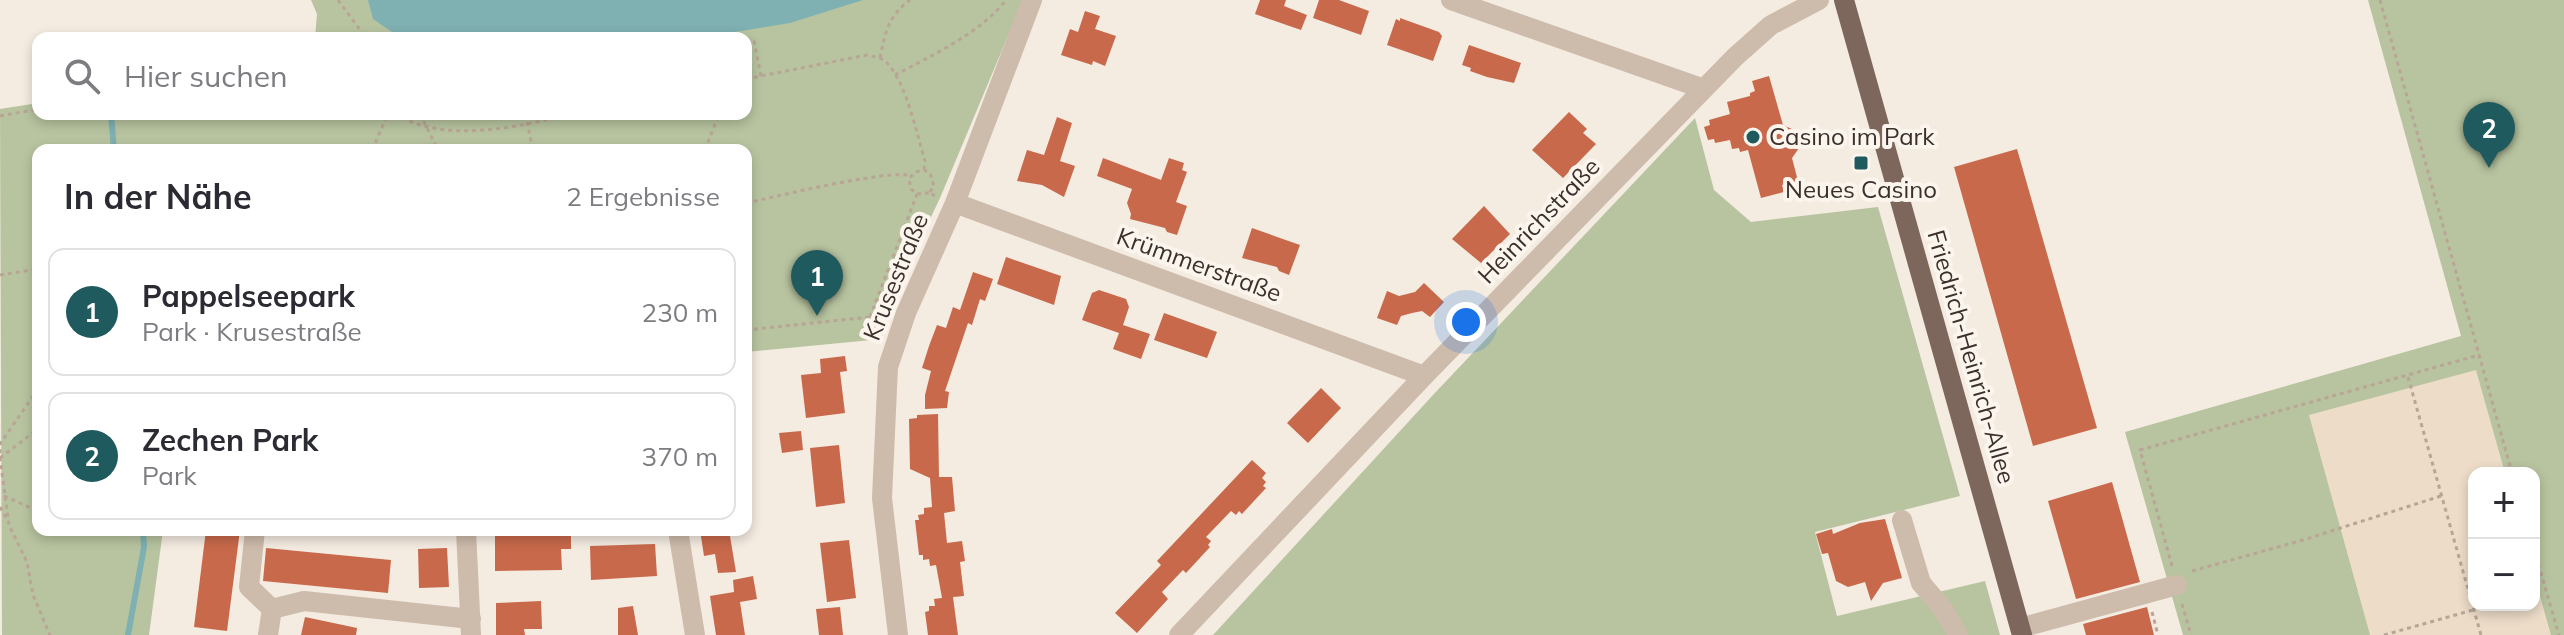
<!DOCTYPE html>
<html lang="de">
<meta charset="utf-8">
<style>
:root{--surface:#fff;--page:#f2f2f3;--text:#2b2b33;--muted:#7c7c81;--line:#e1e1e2;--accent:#1f5a5e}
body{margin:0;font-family:Mulish,sans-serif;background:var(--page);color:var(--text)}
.controls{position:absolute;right:24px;bottom:24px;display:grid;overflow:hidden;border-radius:16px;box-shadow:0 4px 12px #0003}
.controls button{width:72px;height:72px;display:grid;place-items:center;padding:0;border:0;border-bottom:2px solid var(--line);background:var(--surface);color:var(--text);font:40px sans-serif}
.you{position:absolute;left:1466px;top:322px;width:28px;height:28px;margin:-20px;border:6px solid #fff;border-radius:50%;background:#1a73e8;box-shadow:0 0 0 12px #1a73e833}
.badge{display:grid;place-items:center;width:52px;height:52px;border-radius:50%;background:var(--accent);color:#fff;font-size:26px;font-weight:700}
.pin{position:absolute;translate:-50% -66px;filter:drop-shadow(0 2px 4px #0008)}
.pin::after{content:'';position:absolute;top:42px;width:28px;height:24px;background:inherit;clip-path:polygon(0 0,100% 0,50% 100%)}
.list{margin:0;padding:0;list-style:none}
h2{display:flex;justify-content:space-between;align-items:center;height:104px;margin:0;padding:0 32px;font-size:34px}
h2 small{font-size:26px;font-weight:400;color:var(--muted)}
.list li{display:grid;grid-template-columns:52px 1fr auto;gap:24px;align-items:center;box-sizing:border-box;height:128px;margin:0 16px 16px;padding:0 16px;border:2px solid var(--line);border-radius:16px}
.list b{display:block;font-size:30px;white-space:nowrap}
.list p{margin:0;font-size:26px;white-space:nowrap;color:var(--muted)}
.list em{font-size:26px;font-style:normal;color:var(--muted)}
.icon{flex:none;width:44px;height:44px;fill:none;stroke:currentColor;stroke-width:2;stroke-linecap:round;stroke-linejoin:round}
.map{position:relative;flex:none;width:2564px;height:635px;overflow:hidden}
.search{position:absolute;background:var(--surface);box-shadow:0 4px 12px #0003;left:32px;top:32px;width:720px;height:88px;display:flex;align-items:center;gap:20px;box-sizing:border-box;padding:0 28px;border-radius:16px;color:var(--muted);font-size:30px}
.panel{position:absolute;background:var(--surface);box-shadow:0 4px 12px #0003;left:32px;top:144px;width:720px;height:392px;border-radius:16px}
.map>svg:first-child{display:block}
.green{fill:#b8c4a0;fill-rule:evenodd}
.plaza{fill:#ecdcc8}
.water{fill:#7fb0b2}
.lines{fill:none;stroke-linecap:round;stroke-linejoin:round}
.stream{stroke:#7fb0b2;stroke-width:6}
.building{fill:#c8694b}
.path{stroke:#b9a596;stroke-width:3;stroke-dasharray:4 4;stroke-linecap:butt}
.minor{stroke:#cdbbac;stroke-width:20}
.major{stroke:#7d675c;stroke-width:20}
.poi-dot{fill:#1f5a5e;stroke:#fbf5ee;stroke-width:3}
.labels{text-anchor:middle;stroke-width:8;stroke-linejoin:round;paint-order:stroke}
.poi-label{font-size:24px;fill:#3b302b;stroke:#fbf5ee;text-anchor:start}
.street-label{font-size:24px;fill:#3b302b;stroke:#fbf5ee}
</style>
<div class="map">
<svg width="2564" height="635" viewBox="0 0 2564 635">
<rect width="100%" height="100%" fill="#f4ebe1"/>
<path class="green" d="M311,0h712l-83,198 -45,95 -13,46 -136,13v-202h-708v380h125l-14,105h-147l-2,-526 38,-6v11h708v-76h-431l2,-24z
M2368,0h196v635h-381l-58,-203 336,-96zM2474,473h60v132h-60z
M1695,118l19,72 37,32 127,-15 82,289 -145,36 22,84 148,-35 15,54h-787l220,-240z"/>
<path class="plaza" d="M2476,370l29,103h-31v132h60v-30l17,60h-181l-61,-220z"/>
<path class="water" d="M368,0h495l-73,23 -92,15h-297l-28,-19z"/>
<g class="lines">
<path class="stream" d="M111,114l3,36
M128,635l16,-88 -1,-17"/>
</g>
<path class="building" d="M1260,0h26l-2,6 23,9 -6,15 -46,-16z
M1319,0h20l30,11 -8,24 -48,-17z
M1085,11l15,5 -5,13 21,7 -11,30 -12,-5 -1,4 -31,-10 9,-26 8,3z
M1400,18l39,14 3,4 -9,25 -46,-16 9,-26 4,2z
M1469,45l52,18 -7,20 -27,-6 -17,-6 1,-3 -9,-3z
M1769,76l14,49 11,5 6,10 -1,8 -7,10 6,23 -16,4 2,7 -23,6 -13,-48 -8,2 -1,-4 -7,1 -2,-9 -15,3 -1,-4 -6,1 -4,-13 6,-2 -1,-5 21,-6 -3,-12 23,-6v-3l5,-2 -3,-10z
M1569,112l18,17 -4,4 13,11 -33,34 -31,-28z
M1057,117l15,6 -12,38 15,5 -11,31 -22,-12 -25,-4 10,-31 17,5z
M2017,149l80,279 -64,18 -79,-279z
M1103,158l58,22 8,-22 15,5 -2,7 5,2 -11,30 11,4 -10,29 -10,-3 -2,-4 -35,-9 1,-5 -4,-11 5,-14 -35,-13z
M1484,206l26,28 -29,29 -29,-24z
M1252,228l48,17 -11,30 -10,-4 -2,-4 -35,-9z
M1006,257l55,19 -7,29 -57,-21z
M973,272l20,7 -8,22 -5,-2 -8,26 -4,-2 -23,68 4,1 -2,16 -22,1v-14l6,-24 -9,-3 7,-22 8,-21 9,3 7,-21 7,3z
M1424,283l20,19 -14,15 -8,-6 -10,2 -11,3 -4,9 -20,-7 10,-27 12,5 16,-4z
M1099,290l27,9 3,8 -6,18 27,9 -9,25 -28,-10 6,-16 -37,-13 10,-27z
M1164,313l53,19 -10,26 -53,-18z
M845,356l2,15 -7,1 5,41 -39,5 -5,-43 20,-2 -1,-14z
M1321,388l20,20 -33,35 -21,-20z
M938,414l1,63h13l3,34 -11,2 3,30 15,-2 3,20 -5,1 4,34 -11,1 5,38h-30l-3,-23 4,-1v-5h6l-1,-7 8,-1 -6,-33 -6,1 -1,-7 -6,1v-5h-4l-4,-35h4l-1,-5 6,-1v-6l8,-1 -2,-29 -20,-9 -1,-50 8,-1v-3z
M801,431l2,19 -21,3 -3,-20z
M839,445l6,58 -29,4 -6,-59z
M1252,460l14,13 -4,5 4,4 -3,4 3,2 -24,26 -3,-3 -3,4 -5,-4 -25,26 5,4 -3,4 2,2 -24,26 -3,-3 -21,22 6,7 -31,34 -22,-20 46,-48 -4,-4z
M2112,482l28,100 -64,17 -28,-98z
M1885,519l17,59 -19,5 -12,18 -6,-19 -17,5 -12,-6 -8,-28 -6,1 -6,-20 16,-5 1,5 27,-11z
M206,530h34l-13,101 -33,-4z
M700,530h29l7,42 -18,1 -3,-19 -11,2z
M571,535v14h-10l1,21 -67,1v-35z
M849,540l7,58 -29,4 -7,-59z
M655,544l2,32 -66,4 -1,-34z
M266,548l125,12 -3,33 -125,-12z
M447,548l2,39 -30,1 -1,-39z
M753,576l4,23 -17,3 5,33h-29l-6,-39 24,-4 -1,-12z
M541,601l1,28h-18l1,6h-29v-32z
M633,606l5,29h-20v-27z
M840,607l3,28h-24l-3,-26z
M2147,607l7,28h-68l-3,-11z
M305,617l52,11 -1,7h-55z"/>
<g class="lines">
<path class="path" d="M338,0l28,38
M2380,0l132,473
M746,43l8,-2 7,35
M880,58c5,-25 8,-42 30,-58
M895,75c36,-19 87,-43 111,-75
M746,79l121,-24c7,2 13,2 18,6 21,19 32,74 40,100l-1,9
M395,114c53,31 123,12 179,0
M420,114l18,36
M525,114l8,36
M0,116l38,-7
M372,150l16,-36
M705,150l14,-36
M929,193l-12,1 -6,-5 -2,-10 6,-7 9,-2 6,3 4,13 -5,7 7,3
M746,203c29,-6 145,-35 166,-27
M0,275l38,-6
M870,317l47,-123
M746,330l124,-13 14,7
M2408,377l73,258
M38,389l-38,55v14l9,67 18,37 6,33 17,40
M0,458l38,-29
M4,496l34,15
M0,507l8,14
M97,530l13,4 1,-4
M2534,549l25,86
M2172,566l-32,-116 339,-95
M2192,571l111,-31 138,-44
M2182,604l9,31
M2152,612l6,23
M2384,635l89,-25"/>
<path class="minor" d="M1451,0l253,89
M955,203l469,173
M1902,520l19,63 22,26 15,26
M255,530l-6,57 23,22
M466,530l5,105
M678,530l17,105
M2020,628l157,-43
M268,635l4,-26 32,-8 167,18
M898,635l-16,-137 6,-131 18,-54 49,-110 77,-203
M1179,635l245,-259 311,-319 36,-32 48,-25"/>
<path class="major" d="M1844,0l178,635"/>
</g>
<g class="poi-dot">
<circle cx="1753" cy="137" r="8"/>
<rect x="1853" y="155" width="16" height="16" rx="4"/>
</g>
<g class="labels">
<g class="poi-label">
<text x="1769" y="145">Casino im Park</text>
<text x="1861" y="198" text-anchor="middle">Neues Casino</text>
</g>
<g class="street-label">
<text transform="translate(1539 221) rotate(-46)" y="8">Heinrichstraße</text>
<text transform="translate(1199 265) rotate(20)" y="8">Krümmerstraße</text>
<text transform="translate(896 277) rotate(-68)" y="8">Krusestraße</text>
<text transform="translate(1971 357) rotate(74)" y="8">Friedrich-Heinrich-Allee</text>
</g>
</g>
</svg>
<div class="controls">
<button>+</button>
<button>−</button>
</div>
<div class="you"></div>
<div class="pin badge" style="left:817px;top:316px">1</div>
<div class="pin badge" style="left:2489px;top:168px">2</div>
<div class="search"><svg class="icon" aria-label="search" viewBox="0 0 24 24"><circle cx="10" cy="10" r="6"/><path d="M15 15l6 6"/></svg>Hier suchen</div>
<section class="panel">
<h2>In der Nähe<small>2 Ergebnisse</small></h2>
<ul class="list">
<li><span class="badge">1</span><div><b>Pappelseepark</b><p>Park · Krusestraße</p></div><em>230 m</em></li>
<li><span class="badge">2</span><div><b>Zechen Park</b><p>Park</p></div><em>370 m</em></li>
</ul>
</section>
</div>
